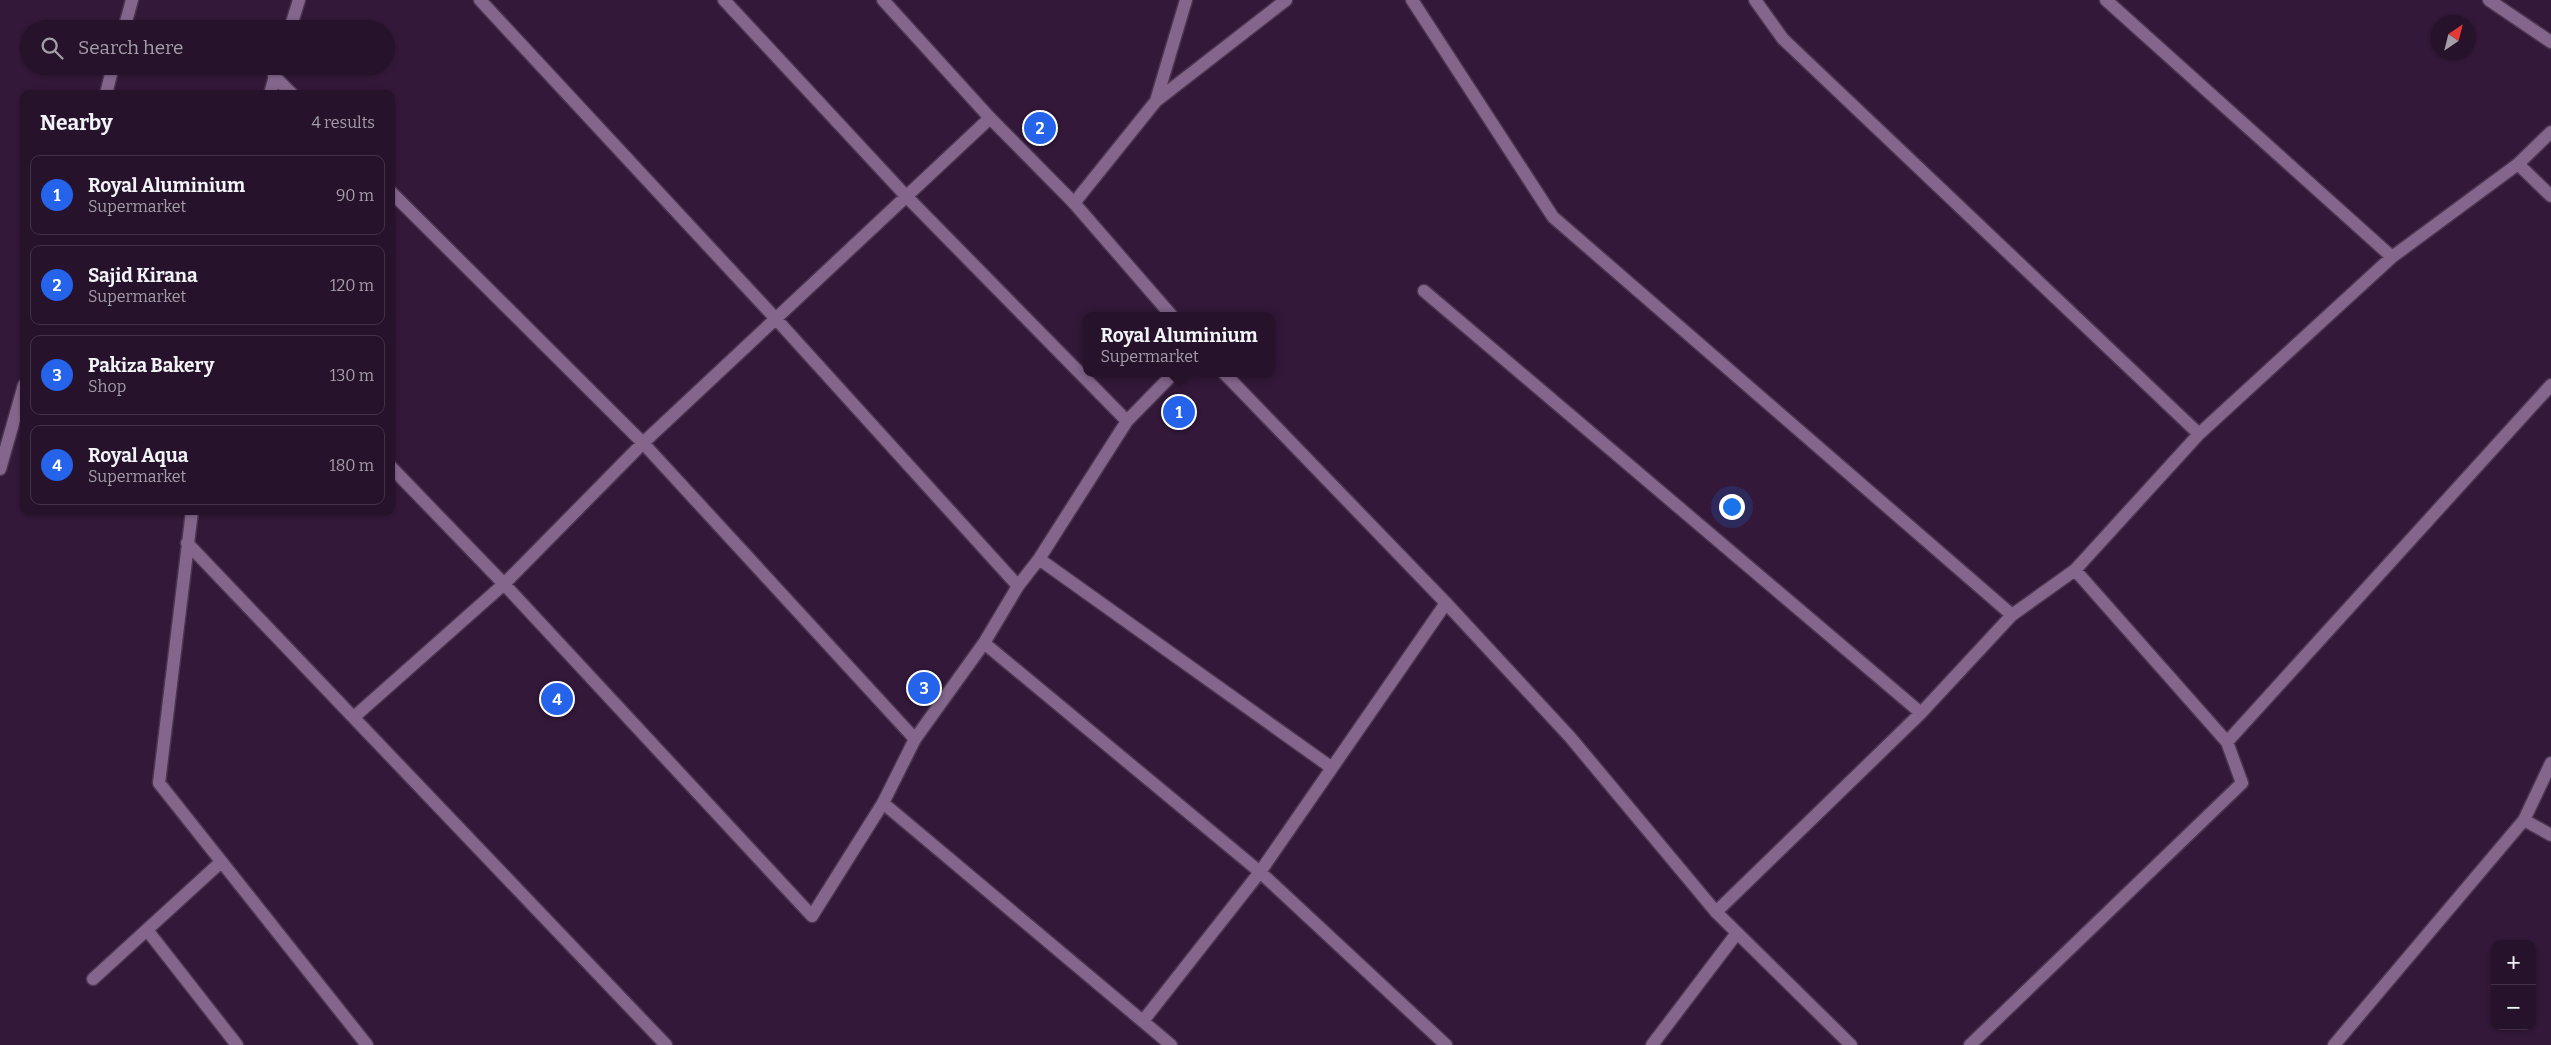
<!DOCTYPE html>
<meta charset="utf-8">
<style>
:root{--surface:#26122b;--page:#322037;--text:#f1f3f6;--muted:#a49ea9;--line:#423247;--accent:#2563eb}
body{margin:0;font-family:Bitter,serif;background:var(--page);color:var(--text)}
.controls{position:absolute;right:15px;bottom:15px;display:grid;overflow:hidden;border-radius:10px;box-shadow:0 1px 4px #0004}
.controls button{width:45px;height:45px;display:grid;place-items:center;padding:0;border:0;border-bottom:1px solid var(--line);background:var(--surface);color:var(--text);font:25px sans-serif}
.compass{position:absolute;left:2431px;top:15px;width:45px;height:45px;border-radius:50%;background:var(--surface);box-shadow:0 1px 4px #0004;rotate:35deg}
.you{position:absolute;left:1731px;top:506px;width:18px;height:18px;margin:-12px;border:4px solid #fff;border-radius:50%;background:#1a73e8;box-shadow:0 0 0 8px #1a73e833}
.badge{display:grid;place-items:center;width:32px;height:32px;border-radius:50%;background:var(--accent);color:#fff;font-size:16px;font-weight:700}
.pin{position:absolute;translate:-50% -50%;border:2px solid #fff;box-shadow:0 1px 5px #0006}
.popup{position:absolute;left:1083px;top:312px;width:192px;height:65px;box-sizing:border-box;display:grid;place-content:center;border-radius:10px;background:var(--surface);filter:drop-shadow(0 1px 4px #0005);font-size:16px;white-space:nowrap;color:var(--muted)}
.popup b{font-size:19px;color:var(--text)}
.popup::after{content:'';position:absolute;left:50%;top:100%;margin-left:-10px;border:10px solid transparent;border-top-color:var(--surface)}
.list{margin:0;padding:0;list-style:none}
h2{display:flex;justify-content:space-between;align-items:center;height:65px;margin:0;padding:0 20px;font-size:21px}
h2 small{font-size:16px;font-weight:400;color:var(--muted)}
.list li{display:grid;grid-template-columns:32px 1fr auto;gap:15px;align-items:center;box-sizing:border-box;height:80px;margin:0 10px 10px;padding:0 10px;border:1px solid var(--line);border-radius:10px}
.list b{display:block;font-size:19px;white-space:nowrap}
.list p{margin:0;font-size:16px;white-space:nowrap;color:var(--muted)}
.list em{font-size:16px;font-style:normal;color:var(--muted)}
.icon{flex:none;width:28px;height:28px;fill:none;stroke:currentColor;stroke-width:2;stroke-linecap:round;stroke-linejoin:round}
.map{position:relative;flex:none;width:2551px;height:1045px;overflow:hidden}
.search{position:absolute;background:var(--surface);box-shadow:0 1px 4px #0004;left:20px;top:20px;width:375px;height:55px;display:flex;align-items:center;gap:12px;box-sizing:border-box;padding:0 18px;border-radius:28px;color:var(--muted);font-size:19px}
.panel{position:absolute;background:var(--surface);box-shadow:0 1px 4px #0004;left:20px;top:90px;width:375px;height:425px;border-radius:10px}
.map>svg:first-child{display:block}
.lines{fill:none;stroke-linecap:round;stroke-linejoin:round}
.street-casing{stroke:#4c3551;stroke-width:15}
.secondary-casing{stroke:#4c3551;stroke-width:15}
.street{stroke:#84668c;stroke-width:12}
.secondary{stroke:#84668c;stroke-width:12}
</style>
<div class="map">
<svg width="2551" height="1045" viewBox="0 0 2551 1045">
<rect width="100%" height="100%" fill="#331839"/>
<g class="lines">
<g class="street-casing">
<path id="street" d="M480,0l297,320 241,266
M724,0l182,196 221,225
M1412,0l141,217 459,398
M1755,0l28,39 416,395
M2106,0l286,257
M2489,0l62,42
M124,29l8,-29
M290,29l9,-29
M274,76l18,18
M106,94l7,-28
M270,94l8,-28
M1156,101l30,-101
M2518,164l33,32
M391,192l252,251 272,296
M1074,203l82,-102 130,-101
M1424,291l497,422
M391,467l113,117 308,332 71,-113 32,-64 69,-96 34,-57 21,-27 88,-138 47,-48
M0,469l24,-84
M192,511l-33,272 208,262
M187,543l479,502
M1039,559l293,209
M984,643l276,229 186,173
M354,717l150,-133 139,-141 347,-325
M2227,742l324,-357
M883,803l288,242
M2524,820l27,15
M1716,912l205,-199 91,-98 63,-45 124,-136 193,-177 126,-93 33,-32
M147,930l90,115
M93,979l128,-117
M1143,1021l117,-149 186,-269
M1652,1045l85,-112
M1970,1045l272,-262 -15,-41 -152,-172
M2334,1045l190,-225 27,-57"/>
</g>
<g class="secondary-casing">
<path id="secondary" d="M883,0l107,118 84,85 98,113
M1224,373l222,230 124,134 146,175 135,133"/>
</g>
<use href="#street" class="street"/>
<use href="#secondary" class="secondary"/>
</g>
</svg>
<div class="controls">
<button>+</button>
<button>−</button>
</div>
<svg class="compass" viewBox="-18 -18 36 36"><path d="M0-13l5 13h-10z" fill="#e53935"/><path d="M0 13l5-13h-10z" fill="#a49ea9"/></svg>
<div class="you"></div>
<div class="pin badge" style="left:1179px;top:412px">1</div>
<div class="popup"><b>Royal Aluminium</b>Supermarket</div>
<div class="pin badge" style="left:1040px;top:128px">2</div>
<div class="pin badge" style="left:924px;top:688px">3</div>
<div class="pin badge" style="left:557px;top:699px">4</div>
<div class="search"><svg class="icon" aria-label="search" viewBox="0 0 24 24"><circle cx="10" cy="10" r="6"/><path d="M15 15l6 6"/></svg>Search here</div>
<section class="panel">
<h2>Nearby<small>4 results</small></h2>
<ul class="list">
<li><span class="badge">1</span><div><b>Royal Aluminium</b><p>Supermarket</p></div><em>90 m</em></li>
<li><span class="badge">2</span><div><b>Sajid Kirana</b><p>Supermarket</p></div><em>120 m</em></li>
<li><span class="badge">3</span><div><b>Pakiza Bakery</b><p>Shop</p></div><em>130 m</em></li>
<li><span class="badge">4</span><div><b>Royal Aqua</b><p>Supermarket</p></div><em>180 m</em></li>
</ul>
</section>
</div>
